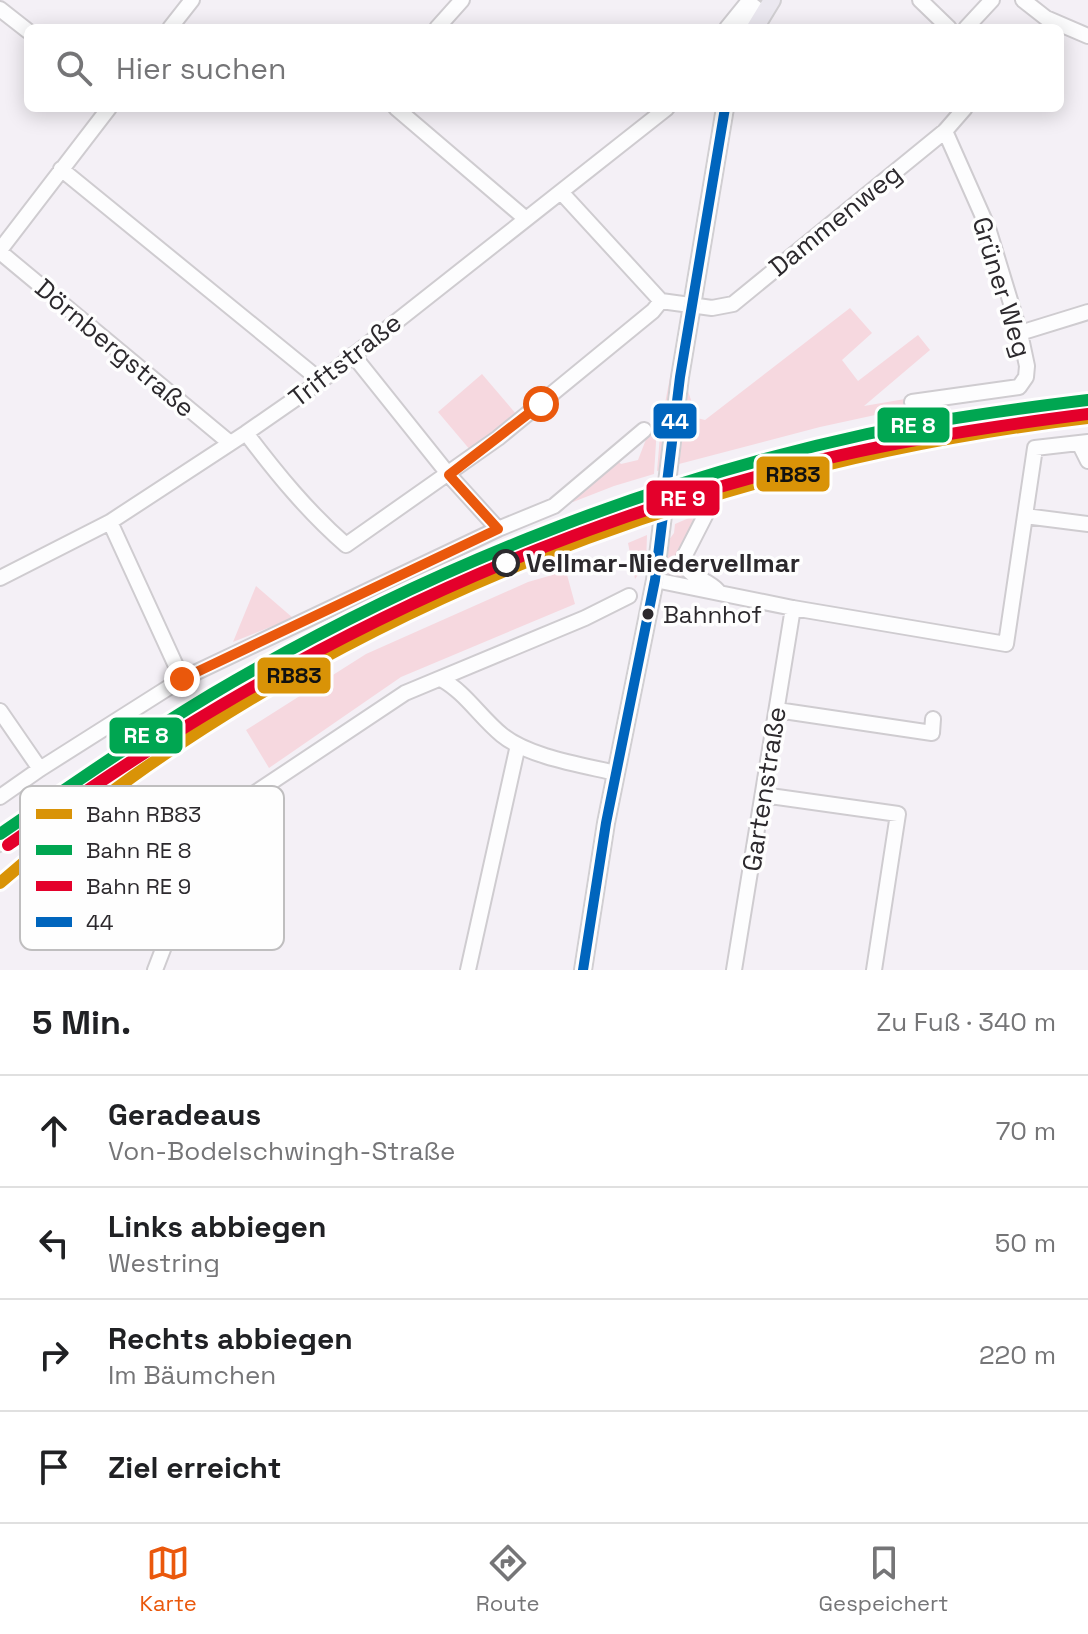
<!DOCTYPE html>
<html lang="de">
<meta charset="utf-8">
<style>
:root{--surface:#fff;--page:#f2f2f2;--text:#202124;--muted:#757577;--line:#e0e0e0;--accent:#ea580c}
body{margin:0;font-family:"Space Grotesk",sans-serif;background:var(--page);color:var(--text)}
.stop{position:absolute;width:24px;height:24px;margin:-18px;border:6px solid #ea580c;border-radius:50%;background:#fff}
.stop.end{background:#ea580c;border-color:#fff;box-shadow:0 2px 8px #0008}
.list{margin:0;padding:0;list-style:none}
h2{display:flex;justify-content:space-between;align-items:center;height:104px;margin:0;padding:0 32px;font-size:34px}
h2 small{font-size:26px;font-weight:400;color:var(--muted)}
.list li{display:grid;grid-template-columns:52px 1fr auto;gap:24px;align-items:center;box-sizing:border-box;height:112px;padding:0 32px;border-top:2px solid var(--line)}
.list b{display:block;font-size:30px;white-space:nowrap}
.list p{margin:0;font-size:26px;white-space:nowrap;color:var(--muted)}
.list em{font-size:26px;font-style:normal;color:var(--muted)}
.icon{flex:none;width:44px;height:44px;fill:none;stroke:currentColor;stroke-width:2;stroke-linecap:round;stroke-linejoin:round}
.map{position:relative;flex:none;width:1088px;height:970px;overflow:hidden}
.search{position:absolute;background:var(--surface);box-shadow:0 4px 20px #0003;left:24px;right:24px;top:24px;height:88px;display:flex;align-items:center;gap:20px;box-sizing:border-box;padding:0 28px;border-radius:12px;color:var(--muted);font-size:30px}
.sheet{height:552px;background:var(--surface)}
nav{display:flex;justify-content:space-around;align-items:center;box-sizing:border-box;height:112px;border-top:2px solid var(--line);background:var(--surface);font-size:22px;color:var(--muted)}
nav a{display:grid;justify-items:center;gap:4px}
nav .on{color:var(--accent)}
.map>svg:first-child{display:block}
.green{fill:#f6d8df}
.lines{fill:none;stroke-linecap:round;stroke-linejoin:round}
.minor-casing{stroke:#cfccd0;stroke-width:18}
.major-casing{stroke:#d1cfd2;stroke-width:20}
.minor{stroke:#fdfdfe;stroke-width:14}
.major{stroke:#ebe8f0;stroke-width:16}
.rail-casing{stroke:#d6d5d7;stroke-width:6}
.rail{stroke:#fefefe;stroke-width:3;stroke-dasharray:9;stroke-linecap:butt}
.bus-1-casing{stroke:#fefefe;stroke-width:16}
.bus-1{stroke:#0065bd;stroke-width:10}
.rail-1-casing{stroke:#fefefe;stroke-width:18}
.rail-2-casing{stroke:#fefefe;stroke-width:18}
.rail-3-casing{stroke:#fefefe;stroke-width:18}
.rail-1{stroke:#d99307;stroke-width:12}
.rail-2{stroke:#00a651;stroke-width:12}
.rail-3{stroke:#e4002b;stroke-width:12}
.route{stroke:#ea580c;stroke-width:10}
.stop-dot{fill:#fefefe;stroke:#2c292d;stroke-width:4}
.bus-dot{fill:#2c292d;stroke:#fefefe;stroke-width:3}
.labels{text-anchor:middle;stroke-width:7;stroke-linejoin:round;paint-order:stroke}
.bus-label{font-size:24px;fill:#2c292d;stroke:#fefefe;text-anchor:start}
.street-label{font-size:26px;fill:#2c292d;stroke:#fefefe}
.stop-label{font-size:26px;font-weight:bold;fill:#2c292d;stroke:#fefefe;text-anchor:start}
.key{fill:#fefefe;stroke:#bfbebf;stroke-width:2}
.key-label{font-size:22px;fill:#2c292d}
.line-badge{stroke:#fefefe;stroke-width:3}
.badge-label{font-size:22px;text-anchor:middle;font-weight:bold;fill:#fff}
.pale-badge-label{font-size:22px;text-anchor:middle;font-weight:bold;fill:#111}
</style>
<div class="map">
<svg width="1088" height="970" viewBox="0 0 1088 970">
<rect width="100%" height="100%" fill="#f4f0f6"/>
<path class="green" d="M850,308l22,25 -30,27 16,21 60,-46 12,15 -66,56 47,-8 1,9 -92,20 -141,37 9,-73 9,27 8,2z
M683,310l2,3 -24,157 -4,1 4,-47z
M482,374l35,41 -46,36 -33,-39z
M657,427l-3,47 -40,12 -41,16 -2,-7 46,-35 4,4 17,-4 12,-31z
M698,514l-2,13 -15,28 29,32 -32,-6 -14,-10 2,-27 8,-11 1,-9z
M647,535l-1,29 -11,15 -7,-36z
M566,571l9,33 -174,73 -132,91 -23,-38 120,-76 162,-72z
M256,586l37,32 -60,24z"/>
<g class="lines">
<g class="minor-casing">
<path id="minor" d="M920,0l29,28
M1023,0l23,18 42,18
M0,9l28,22
M170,28l22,-28
M437,28l25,-28
M727,28l21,-26 8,6 -12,20
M966,28l26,-28
M396,108l130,111
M61,169l260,212
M561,192l100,109 51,7 21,-4 212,-173 20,-23
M0,250l109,-142
M0,252l230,191
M1020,333l68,-21
M353,355l96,120 49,54 56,-23 90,-76
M912,402l107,-15 7,-10 1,-11 -7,-33 -32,-105 -43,-97
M246,433c31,41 62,79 100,112l152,-107 155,-127 8,-10
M1079,443l9,18
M709,508l-25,49c-1,20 23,21 34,34
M1025,516l63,8
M110,522l72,157
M0,578l110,-56 136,-89 75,-52 346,-273
M655,580l138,28 213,36 29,-196 53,-6
M441,679c24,13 39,38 61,56 27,22 80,30 114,38
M777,710l155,23 1,-14
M0,711l40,58
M763,795l135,19 -24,156
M0,797l40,-28 142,-90 316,-150
M155,970l52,-135 21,-24 177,-118 180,-75 44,-22
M468,970l50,-225
M734,970l59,-362"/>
</g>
<g class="major-casing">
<path id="major" d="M755,28l17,-28
M583,970l23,-147 49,-243 25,-203 45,-269"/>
</g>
<use href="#minor" class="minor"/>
<use href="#major" class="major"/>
<g class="rail-casing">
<path id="rail" d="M0,850l144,-96 121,-71"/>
</g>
<use href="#rail" class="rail"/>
<g class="bus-1-casing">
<path id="bus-1" d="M583,970l23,-147 49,-243 25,-203 45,-269"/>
</g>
<use href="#bus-1" class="bus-1"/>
<g class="rail-1-casing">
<path id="rail-1" d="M0,883c43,-37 86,-73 132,-106 277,-197 619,-320 956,-359"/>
</g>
<g class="rail-2-casing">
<path id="rail-2" d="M0,834c70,-48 139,-96 212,-140 202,-119 425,-210 655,-260 73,-15 147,-25 221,-34"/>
</g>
<g class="rail-3-casing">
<path id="rail-3" d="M8,845c69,-48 139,-96 212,-139 169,-100 353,-180 542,-231 107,-30 216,-47 326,-61"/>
</g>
<use href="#rail-1" class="rail-1"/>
<use href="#rail-2" class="rail-2"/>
<use href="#rail-3" class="rail-3"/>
</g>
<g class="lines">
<path class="route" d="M182,679l316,-150 -49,-54 92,-71"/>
</g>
<circle class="stop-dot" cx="506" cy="563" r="12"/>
<circle class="bus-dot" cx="648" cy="614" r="7"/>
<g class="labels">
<g class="bus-label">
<text x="663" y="623">Bahnhof</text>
</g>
<g class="street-label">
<text transform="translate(835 220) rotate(-39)" y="9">Dammenweg</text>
<text transform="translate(1002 287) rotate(73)" y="9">Grüner Weg</text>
<text transform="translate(115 348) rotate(40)" y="9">Dörnbergstraße</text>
<text transform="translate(345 360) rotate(-38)" y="9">Triftstraße</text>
<text transform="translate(764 789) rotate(-81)" y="9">Gartenstraße</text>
</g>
<g class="stop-label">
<text x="526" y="572">Vellmar-Niedervellmar</text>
</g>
</g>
<rect x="20" y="786" width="264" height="164" rx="12" class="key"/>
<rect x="36" y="809" width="36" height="10" fill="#d99307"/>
<rect x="36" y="845" width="36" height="10" fill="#00a651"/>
<rect x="36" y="881" width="36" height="10" fill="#e4002b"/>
<rect x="36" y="917" width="36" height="10" fill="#0065bd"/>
<g class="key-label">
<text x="86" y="822">Bahn RB83</text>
<text x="86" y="858">Bahn RE 8</text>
<text x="86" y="894">Bahn RE 9</text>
<text x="86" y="930">44</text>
</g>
<g class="line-badge">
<rect x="652" y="402" width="46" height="38" rx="8" fill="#0065bd"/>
<rect x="876" y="406" width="75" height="38" rx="8" fill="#00a651"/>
<rect x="755" y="455" width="76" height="38" rx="8" fill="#d99307"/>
<rect x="645" y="479" width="76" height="38" rx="8" fill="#e4002b"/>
<rect x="256" y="656" width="76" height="39" rx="8" fill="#d99307"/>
<rect x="108" y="716" width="76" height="39" rx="8" fill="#00a651"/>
</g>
<g class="badge-label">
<text x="675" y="429">44</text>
<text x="913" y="433">RE 8</text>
<text x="683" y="506">RE 9</text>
<text x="146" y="743">RE 8</text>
</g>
<g class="pale-badge-label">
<text x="793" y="482">RB83</text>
<text x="294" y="683">RB83</text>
</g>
</svg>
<div class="stop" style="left:541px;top:404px"></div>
<div class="stop end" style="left:182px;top:679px"></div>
<div class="search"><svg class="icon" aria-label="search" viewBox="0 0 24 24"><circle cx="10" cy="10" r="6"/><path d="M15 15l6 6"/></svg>Hier suchen</div>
</div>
<section class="sheet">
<h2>5 Min.<small>Zu Fuß · 340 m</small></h2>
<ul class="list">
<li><svg class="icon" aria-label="ahead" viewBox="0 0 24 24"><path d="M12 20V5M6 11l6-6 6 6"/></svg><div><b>Geradeaus</b><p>Von-Bodelschwingh-Straße</p></div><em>70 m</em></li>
<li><svg class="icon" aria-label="left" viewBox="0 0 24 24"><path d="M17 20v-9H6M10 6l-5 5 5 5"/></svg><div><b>Links abbiegen</b><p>Westring</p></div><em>50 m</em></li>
<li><svg class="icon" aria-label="right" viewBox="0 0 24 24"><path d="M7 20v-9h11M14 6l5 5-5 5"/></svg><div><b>Rechts abbiegen</b><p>Im Bäumchen</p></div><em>220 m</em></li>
<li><svg class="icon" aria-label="arrive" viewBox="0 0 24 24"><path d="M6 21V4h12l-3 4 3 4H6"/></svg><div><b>Ziel erreicht</b></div></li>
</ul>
</section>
<nav>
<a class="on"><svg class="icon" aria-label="map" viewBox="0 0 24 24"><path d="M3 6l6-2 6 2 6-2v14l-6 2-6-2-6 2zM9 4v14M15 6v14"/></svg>Karte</a>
<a><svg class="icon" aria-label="directions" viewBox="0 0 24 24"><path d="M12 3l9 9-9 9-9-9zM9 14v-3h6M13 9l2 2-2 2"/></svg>Route</a>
<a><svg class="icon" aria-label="saved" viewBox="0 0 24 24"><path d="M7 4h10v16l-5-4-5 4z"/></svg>Gespeichert</a>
</nav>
